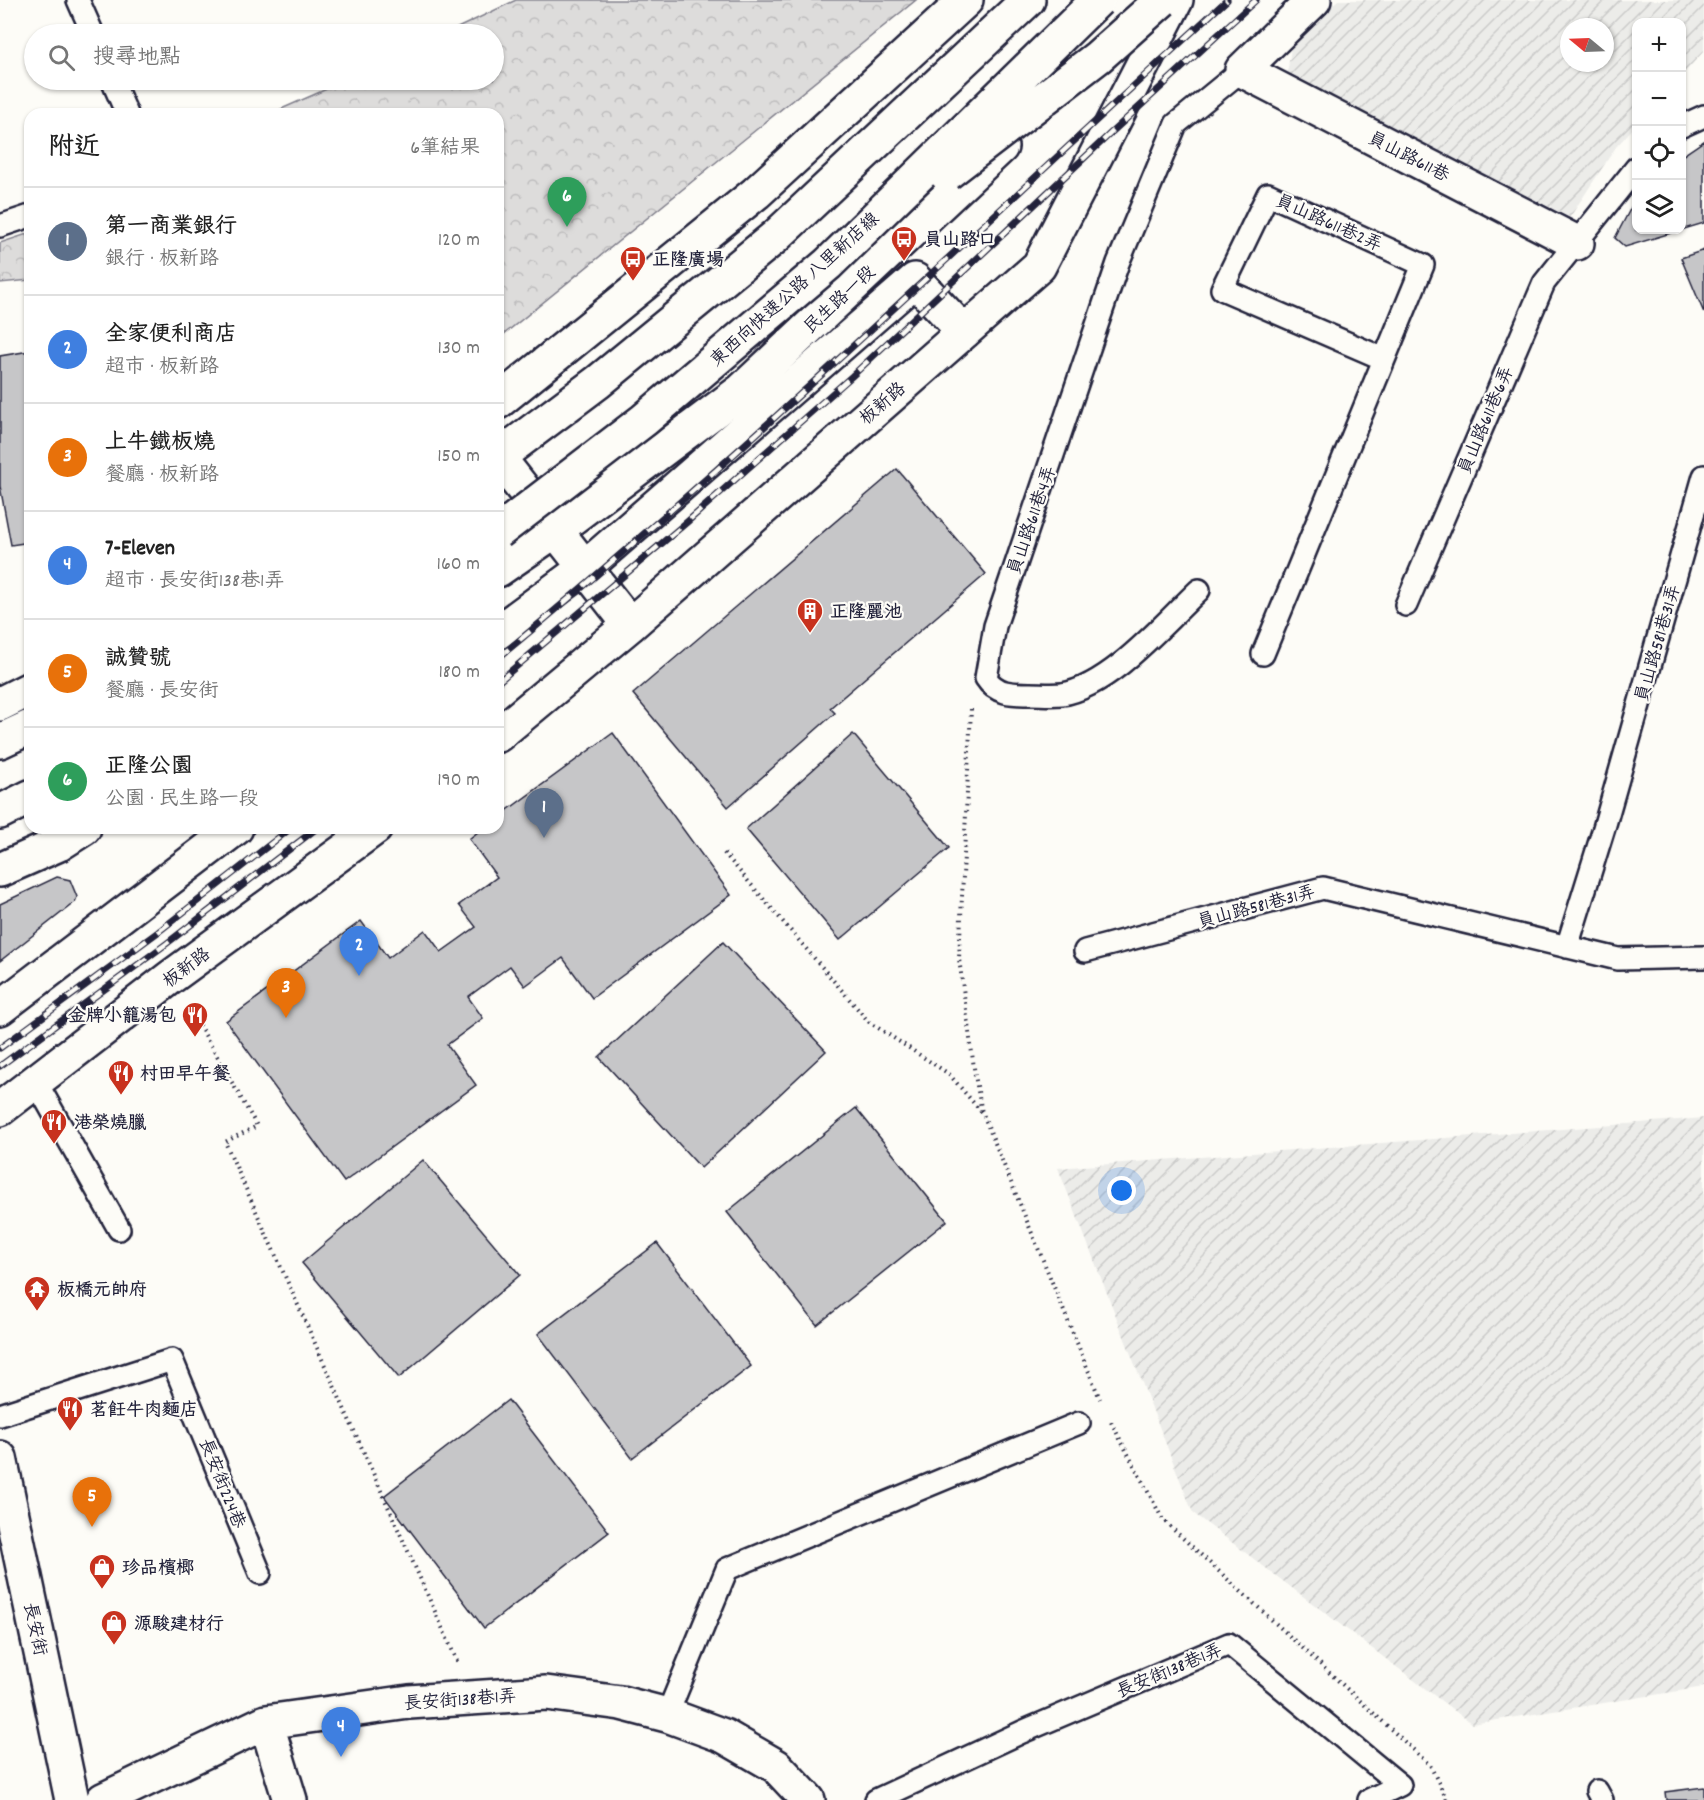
<!DOCTYPE html>
<html lang="zh-TW">
<meta charset="utf-8">
<style>
:root{--surface:#fff;--page:#f6f6f6;--text:#222;--muted:#767676;--line:#e0e0e0;--accent:#c8321e}
body{margin:0;font-family:Dekko,"LXGW WenKai TC",sans-serif;background:var(--page);color:var(--text)}
.controls{position:absolute;right:18px;top:18px;display:grid;overflow:hidden;border-radius:12px;box-shadow:0 2px 4px #0004}
.controls button{width:54px;height:54px;display:grid;place-items:center;padding:0;border:0;border-bottom:2px solid var(--line);background:var(--surface);color:var(--text);font:30px sans-serif}
.compass{position:absolute;left:1560px;top:18px;width:54px;height:54px;border-radius:50%;background:var(--surface);box-shadow:0 2px 4px #0004;rotate:289deg}
.you{position:absolute;left:1122px;top:1191px;width:21px;height:21px;margin:-15px;border:4px solid #fff;border-radius:50%;background:#1a73e8;box-shadow:0 0 0 9px #1a73e833}
.badge{display:grid;place-items:center;width:39px;height:39px;border-radius:50%;background:var(--accent);color:#fff;font-size:20px;font-weight:700}
.pin{position:absolute;translate:-50% -50px;filter:drop-shadow(0 2px 3px #0008)}
.pin::after{content:'';position:absolute;top:32px;width:21px;height:18px;background:inherit;clip-path:polygon(0 0,100% 0,50% 100%)}
.list{margin:0;padding:0;list-style:none}
h2{display:flex;justify-content:space-between;align-items:center;height:78px;margin:0;padding:0 24px;font-size:26px}
h2 small{font-size:20px;font-weight:400;color:var(--muted)}
.list li{display:grid;grid-template-columns:39px 1fr auto;gap:18px;align-items:center;box-sizing:border-box;height:108px;padding:0 24px;border-top:2px solid var(--line)}
.list b{display:block;font-size:22px;white-space:nowrap}
.list p{margin:0;font-size:20px;white-space:nowrap;color:var(--muted)}
.list em{font-size:20px;font-style:normal;color:var(--muted)}
.icon{flex:none;width:33px;height:33px;fill:none;stroke:currentColor;stroke-width:2;stroke-linecap:round;stroke-linejoin:round}
.map{position:relative;flex:none;width:1704px;height:1800px;overflow:hidden}
.search{position:absolute;background:var(--surface);box-shadow:0 2px 4px #0004;left:24px;top:24px;width:480px;height:66px;display:flex;align-items:center;gap:15px;box-sizing:border-box;padding:0 21px;border-radius:33px;color:var(--muted);font-size:22px}
.panel{position:absolute;background:var(--surface);box-shadow:0 2px 4px #0004;left:24px;top:108px;width:480px;height:726px;border-radius:18px}
.map>svg:first-child{display:block}
.industrial{fill:url(#industrial-furrows);fill-rule:evenodd}
.park{fill:url(#park-crowns);stroke:#807f8b;stroke-width:1.5}
.building{fill:#c6c6c8;stroke:#22223b;stroke-width:1.5}
.lines{fill:none;stroke-linecap:round;stroke-linejoin:round}
.lane-casing{stroke:#22223b;stroke-width:26}
.street-casing{stroke:#22223b;stroke-width:38}
.secondary-casing{stroke:#22223b;stroke-width:38}
.highway-casing{stroke:#22223b;stroke-width:38}
.path{stroke:#22223b;stroke-width:4;stroke-dasharray:1.5 4.5;stroke-linecap:butt}
.lane{stroke:#fdfcf7;stroke-width:21}
.street{stroke:#fdfcf7;stroke-width:33}
.secondary{stroke:#fdfcf7;stroke-width:33}
.highway{stroke:#fdfcf7;stroke-width:33}
.rail-casing{stroke:#22223b;stroke-width:7}
.rail{stroke:#fdfcf7;stroke-width:4.5;stroke-dasharray:14;stroke-linecap:butt}
.highway-bridge-casing{stroke:#22223b;stroke-width:38;stroke-linecap:butt}
.highway-bridge{stroke:#fdfcf7;stroke-width:33}
.labels{text-anchor:middle;stroke-width:4.5;stroke-linejoin:round;paint-order:stroke}
.street-label{font-size:18px;fill:#22223b;stroke:#fdfcf7}
.poi-label{font-size:18px;font-weight:bold;fill:#22223b;stroke:#fdfcf7;text-anchor:start}
</style>
<div class="map">
<svg width="1704" height="1800" viewBox="0 0 1704 1800">
<defs>
<pattern id="industrial-furrows" width="10" height="10" patternUnits="userSpaceOnUse" patternTransform="scale(1.5)"><rect width="10" height="10" fill="#ecece9"/><path d="M-1 1l2-2M0 10L10 0M9 11l2-2" fill="none" stroke="#cacac9"/></pattern>
<pattern id="park-crowns" width="20" height="18" patternUnits="userSpaceOnUse" patternTransform="scale(1.5)"><rect width="20" height="18" fill="#dddcdb"/><path d="M2 6a3 3 0 1 1 6 0M12 15a3 3 0 1 1 6 0" fill="none" stroke="#bdbcbd"/></pattern>
</defs>
<rect width="100%" height="100%" fill="#fdfcf7"/>
<filter id="ink" filterUnits="userSpaceOnUse"><feTurbulence type="fractalNoise" baseFrequency=".0167" numOctaves="2"/><feDisplacementMap in="SourceGraphic" scale="12" xChannelSelector="R" yChannelSelector="G"/><feConvolveMatrix kernelMatrix="1 2 1 2 8 2 1 2 1" color-interpolation-filters="sRGB"/></filter>
<g filter="url(#ink)">
<path class="industrial" d="M1338,0h366v51l-22,24v-53h-46v103l-20,22 -46,70 -256,-126 -27,-16 5,-34zM1569,27h36v36h-36z
M1704,1118v569l-232,37 -279,-211 -135,-345z"/>
<path class="park" d="M516,0h400l-418,339v-225h-228l77,-34h147v-46h-49z
M30,233v47l-30,3v-40z"/>
<path class="building" d="M1704,141v82l-79,24 -10,-9 21,-40v32h46v-74z
M1704,250v63l-23,-55z
M30,351v191l-19,3 -11,-59v-130z
M897,469l89,105 -156,134 5,5 -107,94 -95,-113z
M613,733l118,162 -139,103 -29,-40 -38,28 -15,-20 -42,31 15,21 -36,27 29,40 -132,97 -118,-161 135,-100 27,37 37,-28 16,22 35,-25 -17,-22 38,-28 -28,-38 14,-11h15v-11z
M853,734l96,114 -109,92 -94,-111z
M57,877l13,3 7,17 -2,5 -75,59v-57z
M723,942l103,109 -125,117 -102,-111z
M856,1108l91,113 -130,104 -90,-113z
M423,1160l97,115 -121,103 -97,-115z
M657,1243l94,123 -119,92 -94,-124z
M508,1400l101,132 -125,96 -100,-132z
M1704,1787v13h-38l-1,-8z"/>
<g class="lines">
<g class="lane-casing">
<path id="lane" d="M78,0l15,34
M112,80l15,34
M1682,126l22,-10
M0,226l30,-10
M1199,590c-35,33 -89,97 -137,104 -10,1 -22,0 -32,0 -18,0 -34,0 -44,-16l9,-52 123,-363 58,-139 66,-54
M1406,605l138,-322 92,-115
M1263,654l160,-389 -155,-71 -46,95 162,70
M1567,947l37,-119 100,-352
M1085,951l238,-63 295,71 86,-2
M36,1082l83,147
M0,1415l172,-55 88,213
M667,1715l60,-146 352,-146
M1597,1791l5,9
M876,1800l146,-68 207,-88 171,141 -31,15"/>
</g>
<g class="street-casing">
<path id="street" d="M1314,0l-72,70 335,173
M498,457l132,168
M498,632l88,-65 329,-287 49,52
M498,735l132,-110 409,-359 137,-266
M0,1008l236,-180
M0,1109l171,-132 204,-149
M0,1458l72,342
M266,1722l24,78
M103,1800l163,-78 143,-20 137,-9 75,10 46,12 57,21 52,30 32,34"/>
</g>
<g class="secondary-casing">
<path id="secondary" d="M498,402l258,-209 210,-193
M498,570l58,-40 185,-139 260,-244
M0,704l30,-15
M0,870l59,-26 25,-16"/>
</g>
<g class="highway-casing">
<path id="highway" d="M498,457l100,-75 177,-145 253,-237
M0,741l30,-14
M0,812l30,-15"/>
</g>
<path class="path" d="M971,709l-12,250 16,116 7,38
M724,853l145,169 80,52 34,40 117,285
M190,1009l67,117 -32,16 233,521
M1111,1422l52,98 267,245 17,35"/>
<use href="#lane" class="lane"/>
<use href="#street" class="street"/>
<use href="#secondary" class="secondary"/>
<use href="#highway" class="highway"/>
<g class="rail-casing">
<path id="rail" d="M498,658c252,-208 487,-437 729,-658
M498,682l189,-160 165,-146 261,-245 143,-131
M0,1048l158,-116 133,-104
M0,1066l166,-122 151,-116"/>
</g>
<use href="#rail" class="rail"/>
<g class="highway-bridge-casing">
<path id="highway-bridge" d="M946,174l152,-117 64,-57
M498,532l146,-112 184,-156 270,-264"/>
</g>
<use href="#highway-bridge" class="highway-bridge"/>
</g>
</g>
<defs>
<g id="bus-pin" transform="scale(1.35)"><path d="M0 17L-7.5 6A9.5 9.5 0 1 1 7.5 6Z" fill="#c8321e" stroke="#fdfcf7"/><path d="M-5-6H5V4H4V6H2V4H-2V6H-4V4H-5ZM-3.5-4V0h7V-4ZM-3.5 1.2v1.5H-2V1.2ZM2 1.2v1.5H3.5V1.2Z" fill="#fff"/></g>
<g id="building-pin" transform="scale(1.35)"><path d="M0 17L-7.5 6A9.5 9.5 0 1 1 7.5 6Z" fill="#c8321e" stroke="#fdfcf7"/><path d="M-4-6H4V6H1V3H-1V6H-4ZM-2.5-4.3h1.7v1.8h-1.7ZM.8-4.3h1.7v1.8H.8ZM-2.5-1h1.7V.8h-1.7ZM.8-1h1.7V.8H.8Z" fill="#fff"/></g>
<g id="restaurant-pin" transform="scale(1.35)"><path d="M0 17L-7.5 6A9.5 9.5 0 1 1 7.5 6Z" fill="#c8321e" stroke="#fdfcf7"/><path d="M-5-6h1v4h1v-4h1v4h1v-4h1v5L-1.5 .5V6h-2V.5L-5-1ZM5-6V6H3V1.5H1.5Q1.5-4 5-6Z" fill="#fff"/></g>
<g id="temple-pin" transform="scale(1.35)"><path d="M0 17L-7.5 6A9.5 9.5 0 1 1 7.5 6Z" fill="#c8321e" stroke="#fdfcf7"/><path d="M0-6L5-2H3V0L6.5 2.5H4V6H1.5V3h-3V6H-4V2.5H-6.5L-3 0V-2H-5Z" fill="#fff"/></g>
<g id="shop-pin" transform="scale(1.35)"><path d="M0 17L-7.5 6A9.5 9.5 0 1 1 7.5 6Z" fill="#c8321e" stroke="#fdfcf7"/><path d="M-5-2.5h2.3a2.7 3.5 0 0 1 5.4 0H5L5.5 6h-11ZM-1.5-2.5h3a1.5 2.3 0 0 0-3 0Z" fill="#fff"/></g>
</defs>
<g fill-rule="evenodd">
<use href="#bus-pin" x="904" y="239"/>
<use href="#bus-pin" x="633" y="259"/>
<use href="#building-pin" x="810" y="611"/>
<use href="#restaurant-pin" x="195" y="1015"/>
<use href="#restaurant-pin" x="121" y="1073"/>
<use href="#restaurant-pin" x="54" y="1122"/>
<use href="#temple-pin" x="37" y="1289"/>
<use href="#restaurant-pin" x="70" y="1409"/>
<use href="#shop-pin" x="102" y="1567"/>
<use href="#shop-pin" x="114" y="1623"/>
</g>
<g class="labels">
<g class="street-label">
<text transform="translate(1409 156) rotate(27)" y="6">員山路611巷</text>
<text transform="translate(1329 222) rotate(24)" y="6">員山路611巷2弄</text>
<text transform="translate(794 289) rotate(-42)" y="6">東西向快速公路 八里新店線</text>
<text transform="translate(839 299) rotate(-43)" y="6">民生路一段</text>
<text transform="translate(882 403) rotate(-41)" y="6">板新路</text>
<text transform="translate(1485 420) rotate(-67)" y="6">員山路611巷6弄</text>
<text transform="translate(1031 520) rotate(-71)" y="6">員山路611巷4弄</text>
<text transform="translate(1657 643) rotate(-74)" y="6">員山路581巷31弄</text>
<text transform="translate(1256 906) rotate(-15)" y="6">員山路581巷31弄</text>
<text transform="translate(186 967) rotate(-37)" y="6">板新路</text>
<text transform="translate(223 1483) rotate(68)" y="6">長安街224巷</text>
<text transform="translate(36 1629) rotate(78)" y="6">長安街</text>
<text transform="translate(1169 1670) rotate(-23)" y="6">長安街138巷1弄</text>
<text transform="translate(460 1699) rotate(-4)" y="6">長安街138巷1弄</text>
</g>
<g class="poi-label">
<text x="924" y="245">員山路口</text>
<text x="652" y="265">正隆廣場</text>
<text x="830" y="617">正隆麗池</text>
<text x="176" y="1021" text-anchor="end">金牌小籠湯包</text>
<text x="140" y="1079">村田早午餐</text>
<text x="74" y="1128">港榮燒臘</text>
<text x="57" y="1295">板橋元帥府</text>
<text x="90" y="1415">茗飪牛肉麵店</text>
<text x="122" y="1573">珍品檳榔</text>
<text x="134" y="1629">源駿建材行</text>
</g>
</g>
</svg>
<div class="controls">
<button>+</button>
<button>−</button>
<button><svg class="icon" aria-label="locate" viewBox="0 0 24 24"><circle cx="12" cy="12" r="6"/><path d="M12 2v4M12 18v4M2 12h4M18 12h4"/></svg></button>
<button><svg class="icon" aria-label="layers" viewBox="0 0 24 24"><path d="M12 4l9 5-9 5-9-5zM3 14l9 5 9-5"/></svg></button>
</div>
<svg class="compass" viewBox="-18 -18 36 36"><path d="M0-13l5 13h-10z" fill="#e53935"/><path d="M0 13l5-13h-10z" fill="#767676"/></svg>
<div class="you"></div>
<div class="pin badge" style="left:544px;top:838px;background:#5c6f8a">1</div>
<div class="pin badge" style="left:359px;top:976px;background:#3f7fe0">2</div>
<div class="pin badge" style="left:286px;top:1018px;background:#e8710a">3</div>
<div class="pin badge" style="left:341px;top:1757px;background:#3f7fe0">4</div>
<div class="pin badge" style="left:92px;top:1527px;background:#e8710a">5</div>
<div class="pin badge" style="left:567px;top:227px;background:#2e9e5b">6</div>
<div class="search"><svg class="icon" aria-label="search" viewBox="0 0 24 24"><circle cx="10" cy="10" r="6"/><path d="M15 15l6 6"/></svg>搜尋地點</div>
<section class="panel">
<h2>附近<small>6筆結果</small></h2>
<ul class="list">
<li><span class="badge" style="background:#5c6f8a">1</span><div><b>第一商業銀行</b><p>銀行 · 板新路</p></div><em>120 m</em></li>
<li><span class="badge" style="background:#3f7fe0">2</span><div><b>全家便利商店</b><p>超市 · 板新路</p></div><em>130 m</em></li>
<li><span class="badge" style="background:#e8710a">3</span><div><b>上牛鐵板燒</b><p>餐廳 · 板新路</p></div><em>150 m</em></li>
<li><span class="badge" style="background:#3f7fe0">4</span><div><b>7-Eleven</b><p>超市 · 長安街138巷1弄</p></div><em>160 m</em></li>
<li><span class="badge" style="background:#e8710a">5</span><div><b>誠贊號</b><p>餐廳 · 長安街</p></div><em>180 m</em></li>
<li><span class="badge" style="background:#2e9e5b">6</span><div><b>正隆公園</b><p>公園 · 民生路一段</p></div><em>190 m</em></li>
</ul>
</section>
</div>
